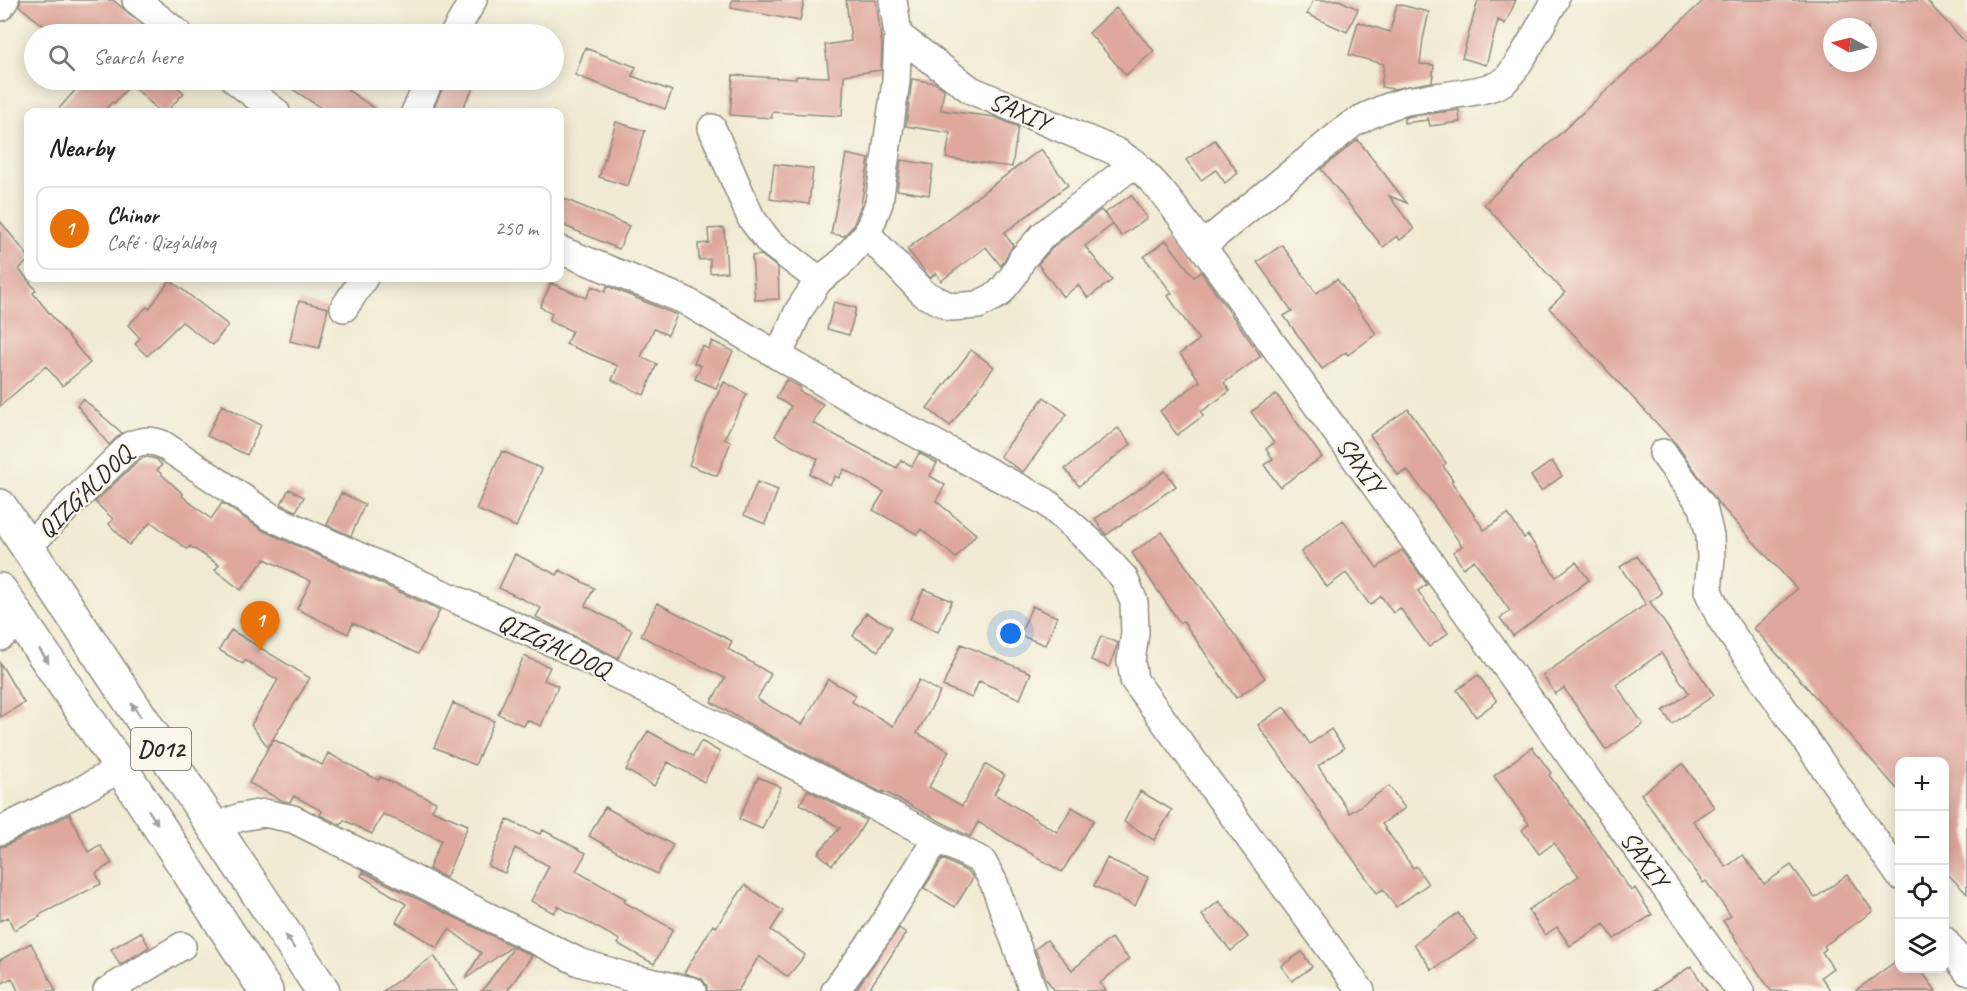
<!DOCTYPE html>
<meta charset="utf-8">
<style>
:root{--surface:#fff;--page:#f6f6f6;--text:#222;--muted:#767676;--line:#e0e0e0;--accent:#db2777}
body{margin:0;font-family:Caveat,sans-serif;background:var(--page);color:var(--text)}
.controls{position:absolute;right:18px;bottom:18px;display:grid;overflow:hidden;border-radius:12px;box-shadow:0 3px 15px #0003}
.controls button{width:54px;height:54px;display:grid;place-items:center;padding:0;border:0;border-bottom:2px solid var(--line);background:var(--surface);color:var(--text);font:30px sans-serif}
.compass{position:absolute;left:1823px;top:18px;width:54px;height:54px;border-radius:50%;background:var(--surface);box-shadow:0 3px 15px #0003;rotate:277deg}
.you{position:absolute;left:1011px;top:634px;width:21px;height:21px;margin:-15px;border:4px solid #fff;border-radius:50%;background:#1a73e8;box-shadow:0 0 0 9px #1a73e833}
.badge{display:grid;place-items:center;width:39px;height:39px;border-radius:50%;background:var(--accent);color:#fff;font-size:20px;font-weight:700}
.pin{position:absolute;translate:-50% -50px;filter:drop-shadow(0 2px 3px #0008)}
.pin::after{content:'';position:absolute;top:32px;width:21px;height:18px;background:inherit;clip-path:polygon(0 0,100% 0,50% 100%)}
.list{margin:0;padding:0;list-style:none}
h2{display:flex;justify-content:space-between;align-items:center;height:78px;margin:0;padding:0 24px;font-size:26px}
h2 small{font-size:20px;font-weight:400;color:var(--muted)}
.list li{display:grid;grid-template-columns:39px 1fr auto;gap:18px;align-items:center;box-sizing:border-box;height:84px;margin:0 12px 12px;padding:0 12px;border:2px solid var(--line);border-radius:12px}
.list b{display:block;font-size:22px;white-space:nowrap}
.list p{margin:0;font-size:20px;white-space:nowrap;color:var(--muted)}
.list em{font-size:20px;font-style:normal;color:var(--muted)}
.icon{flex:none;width:33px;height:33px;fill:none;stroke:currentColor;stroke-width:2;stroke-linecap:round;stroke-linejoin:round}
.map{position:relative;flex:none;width:1967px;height:991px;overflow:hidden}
.search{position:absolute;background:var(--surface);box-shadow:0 3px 15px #0003;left:24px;top:24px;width:540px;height:66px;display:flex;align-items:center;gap:15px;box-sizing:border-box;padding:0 21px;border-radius:33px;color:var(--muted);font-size:22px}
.panel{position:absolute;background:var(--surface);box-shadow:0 3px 15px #0003;left:24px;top:108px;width:540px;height:174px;border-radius:12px}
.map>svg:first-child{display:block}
.building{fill:#dfa79d;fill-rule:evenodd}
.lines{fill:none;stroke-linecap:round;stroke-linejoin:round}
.minor-casing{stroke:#8e8b7f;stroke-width:30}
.highway-casing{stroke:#8e8b7f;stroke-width:36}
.minor{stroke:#fff;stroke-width:27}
.highway{stroke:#fff;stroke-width:33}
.oneway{fill:#a0a0a0}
.labels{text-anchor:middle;stroke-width:4.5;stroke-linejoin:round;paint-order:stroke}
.shield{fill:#fbf7ec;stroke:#696865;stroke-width:1.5}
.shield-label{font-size:24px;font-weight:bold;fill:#2b2b2b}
.street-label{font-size:26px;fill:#2b2b2b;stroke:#fbf7ec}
</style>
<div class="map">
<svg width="1967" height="991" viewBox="0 0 1967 991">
<rect width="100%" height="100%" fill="#fbf7ec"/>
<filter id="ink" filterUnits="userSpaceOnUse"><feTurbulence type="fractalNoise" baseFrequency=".0167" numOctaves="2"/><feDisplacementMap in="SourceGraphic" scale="12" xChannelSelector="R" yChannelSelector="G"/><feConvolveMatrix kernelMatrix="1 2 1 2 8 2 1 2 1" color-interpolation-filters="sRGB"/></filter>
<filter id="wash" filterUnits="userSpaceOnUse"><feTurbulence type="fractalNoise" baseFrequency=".008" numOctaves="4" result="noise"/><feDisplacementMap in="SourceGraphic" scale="24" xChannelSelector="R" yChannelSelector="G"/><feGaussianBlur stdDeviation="1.35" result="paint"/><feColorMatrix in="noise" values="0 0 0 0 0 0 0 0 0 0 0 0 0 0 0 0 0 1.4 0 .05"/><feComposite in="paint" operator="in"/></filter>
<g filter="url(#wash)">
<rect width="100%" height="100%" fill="#f1ebd3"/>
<g id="blocks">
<path class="building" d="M21,0h92l41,34h-92l-11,-8 -3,3 -29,-23z
M732,0h72l-4,21 -69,-13z
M846,0h30l6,46 -1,24 -37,5 -2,41 -70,-4v6l-42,-3 3,-40 63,4v-3l33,1 -4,-32 26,-4z
M1313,0h26l19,9 -11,23 -40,-18z
M1478,0h38l-11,24 -7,-4 -12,45 -24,-7z
M1704,0h222l41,44v850l-23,-24v-108h-45v29l-145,-163 43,-39 -79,-86 -42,-59 -127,-136 16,-15 -81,-89zM1832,27h36v36h-36z
M1397,4l32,8 -6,27 -3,25 14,1 -2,17 -39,7 -12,-2 3,-23 -35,-9 9,-33 32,10z
M1116,8l38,43 -28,24 -37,-42z
M585,48l51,19 -4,9 40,15 -7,18 -90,-34z
M912,79l23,4 9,6 -3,21 54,7 23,10 -6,40 -66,-9 4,-25 -44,-7z
M84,80h86l14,13 -18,19h-6l-29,-28 -17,19 -2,-1 -9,10h-47z
M279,80h54l47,32h-53z
M446,80h32l-18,32h-28z
M1459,110l1,12 -30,4 -2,-9v3l-24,3v-5l6,-2z
M616,122l29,9 -17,55 -29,-9z
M1215,140l23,33 -13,10 -9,-13 -15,10 -15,-20z
M1358,140l49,63 -18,-7 25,33 -14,11 -3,-4 -14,11 -62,-78z
M1041,149l27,36 -64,48 9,12 -12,21 -15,-19 -45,34 -5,-8 -6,5 -23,-29z
M846,154l23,5 -8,46 -8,21 -9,10 -13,-2z
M901,160l32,5 -4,30 -32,-5z
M774,164l39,5 -4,35 -39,-5z
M1131,195l16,23 -26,18 -16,-23z
M560,197l69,29 -10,23 -59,-25z
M1101,210l12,14 -28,22 27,34 -24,18 -10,-13 -15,12 -25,-33 16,-18z
M0,221l28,35v5l-9,8 17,21 -3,3 57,70 -28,23 -16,-20 -46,40z
M724,228l3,44 -17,1v-14l-11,1 -1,-16 11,-1 -1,-14z
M1166,240l28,37 7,-5 60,84 -37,27 6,8 -29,21 2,4 -26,19 -17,-24 40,-30 -20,-27 19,-14 -31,-44 4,-3 -28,-36z
M1282,245l34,48 21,-14 39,55 -28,21 -2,-3 -24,17 -38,-53 8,-5 -35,-49z
M761,255l17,13 1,31 -24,1 -3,-44z
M170,280l58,45 -15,20 -31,-23 -35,34 -12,-12 5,-6 -12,-13 19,-18 2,2z
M551,283l35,15 6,-12 13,6 2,-6 70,29 -9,20 -14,-6 -13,28 16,7 -13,31 -32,-15 6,-14 -52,-22 6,-13 -23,-10 3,-8 -12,-6z
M299,301l29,7 -9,40 -29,-7z
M834,302l22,6 -7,27 -22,-6z
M712,341l21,10 -17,37 -21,-9 6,-13 -7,-3 8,-17 7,3z
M971,350l23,17 -44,59 -23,-18z
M786,380l14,7 -1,4 24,13 -10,19 55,30 29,15 4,-8 11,6 7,-13 18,10 -7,13 15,9 -9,16 40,33 -20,24 -35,-29 -4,5 -44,-24 11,-18 -40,-23 -5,9 -4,-2 -5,9 -20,-11 8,-15 -43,-23 16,-30 -15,-8z
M724,382l23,12 -23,45 7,3 -14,34 -28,-11 18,-49z
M1276,394l46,63 -42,30 -16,-22 9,-6 -7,-10 8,-6 -23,-31z
M1044,397l23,17 -44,58 -23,-16z
M83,399l39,34 -13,12 -32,-40z
M222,405l39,20 -14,30 -40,-19z
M1408,409l38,54 -3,3 10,14 -2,1 33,49 24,-16 16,24 4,-3 28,42 20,-15 13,18 -76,56 -13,-18 10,-7 -36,-51 -11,8 -10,-16 9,-6 -34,-49 -21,-27 -9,5 -28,-40z
M1118,428l13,16 -52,42 -14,-17z
M502,451l40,18 -26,58 -40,-18z
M147,457l9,2 6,6 -5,5 26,24 -1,2 29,23 11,-16 42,28 176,79 -22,44 -65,-31 -5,11 -51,-25 14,-28 -46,-22 -24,31 -26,-20 4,-5 -29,-19 -3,3 -36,-27 -22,23 -20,-21 4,-5 -18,-17 45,-43z
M1552,461l10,15 -21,15 -10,-15z
M1165,471l11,15 -70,49 -11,-16z
M757,482l21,8 -13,34 -21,-9z
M289,489l15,8 -8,14 -15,-7z
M341,493l24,11 -14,32 -24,-11z
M1343,520l34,48 25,-18 25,34 -9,7 30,42 -19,14 -29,-39 -7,5 -12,-17 -11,9 -24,-32 -19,14 -26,-35z
M1162,532l103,146 -29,20 -53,-77 -3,2 -48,-70z
M515,554l42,21 3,-5 34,18 -9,18 47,24 -14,28 -82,-41 5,-9 -42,-20z
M1637,556l25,37 -12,9 64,93 -42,29 -9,-13 26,-18 -28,-40 -45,32 27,39 -37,26 -42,-62 -9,6 -12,-19 103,-71 -26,-37z
M924,589l28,12 -14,31 -28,-13z
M657,603l75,38 -4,8 43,25 -14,25 45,26 26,-46 28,16 -4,7 41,24 26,-46 21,12 -23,41 32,18 -20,36 33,19 24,-42 19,11 -11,19 63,38 15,-25 22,13 -32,52 -84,-50 -8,15 -87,-46v2l-123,-63 -49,-28 14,-24 -84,-42z
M1032,606l25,11 -12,28 -25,-10z
M866,613l26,14 -14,24 -25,-15z
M231,630l79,48 -42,69 -17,-22 27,-45 -33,-20 -2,4 -24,-14z
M1101,636l17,7 -9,24 -18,-7z
M961,644l70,29 -11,26 -41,-18 -7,17 -29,-12z
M524,656l26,11 -6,13 14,6 -17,40 -14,-6 -3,6 -26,-12z
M0,663l24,40 -24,14z
M1478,675l19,26 -21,16 -19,-27z
M453,703l41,18 -19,44 -41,-18z
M1284,707l26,37 21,-15 13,19 -26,18 32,47 39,-27 16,22 -23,16 31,44 3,-2 12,18 -32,23 -13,-18 -6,4 -119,-168z
M648,731l45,25 8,-15 19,11 -16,30 -36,-20 -14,24 -28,-16z
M273,739l49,26 6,-12 50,27 2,-3 56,25 -4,8 36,15 -22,53 -17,-9 12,-29 -58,-26 -11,20 -28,-14 -3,5 -21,-10 2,-4 -28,-15 -4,6 -7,-1 -34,-18z
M1532,747l19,26 -2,2 50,68 32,48 4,-3 17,27 -38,24 -10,-15 -34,22 -13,-19 -12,8 -17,-25 51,-34 -25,-33 -15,11 -17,-24 7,-6 -35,-48z
M1683,764l31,43 -21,14 33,46 17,-12 21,29 27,-19 24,33 32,-23 26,36 -49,35 2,3 -4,3 11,16 -12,9 10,14h-60l-48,-70 8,-5 -25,-35 -3,2 -62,-89z
M758,777l23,10 -19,42 -23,-10z
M808,790l58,30 -10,17 -24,28 -14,-12 22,-25 -40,-24z
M1140,791l32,19 -18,30 -30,-18z
M605,807l68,38 -16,29 -68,-38z
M70,814l18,38 12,-7 12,18 -16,10 5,11 -62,31 1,2 -26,13 -6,-13 -8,4v-74l7,-2z
M507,820l33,14 3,-4 43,23 -10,18 50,28 -2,3 49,27 -19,35 -36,-20 2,-4 -62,-34 -4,7 -23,-12 18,-35 -34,-18 -10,25 -17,-7z
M1107,858l41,19 -13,29 -41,-20z
M943,859l27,14 3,5 -18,29 -31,-19z
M363,872l150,74 -48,33 16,-26 -32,-24 -12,19 -41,-26 10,-18 -45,-28z
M745,885l38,26 -12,19 34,25 -17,22 -29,-21 -21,35h-31v-5l-5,-7 -18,-6 29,-48 3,2z
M1219,901l29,36 -17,14 -29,-36z
M1458,913l19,26 -45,31 -18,-26z
M899,928l7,5 -38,58h-13z
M141,932l8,15 -29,18 -9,-16z
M1111,938l18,21 -29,24 6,8h-51l-9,-12 -11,-30 12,-9 25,30z
M31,943l25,48h-38l-6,-13 -12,6v-24z
M514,947l18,9 -25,35h-25z
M1302,952l10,15 -20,14 -11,-15z
M434,956l24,35h-75z
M1899,959v10h21l16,22h-81z
M1691,966l16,25h-54z"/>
</g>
</g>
<g filter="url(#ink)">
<use href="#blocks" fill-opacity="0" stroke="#8e8b7f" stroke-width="1.5"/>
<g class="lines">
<g class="minor-casing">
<path id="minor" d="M136,0l43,34
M0,7l5,-7
M454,34l19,-34
M898,35l73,55 146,62c37,22 60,60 85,94l538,745
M235,80l41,32
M415,112l15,-32
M712,128l39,90 18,24 50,38
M867,234l57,60 27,13 27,-2 21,-11 15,-19 8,-16 21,-24 92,-72
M1202,246l150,-122c18,-10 35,-18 55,-23 21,-4 81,-8 96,-19 14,-10 41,-64 52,-82
M560,250l124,50 178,105 184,97 44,39 34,37 10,24 1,31 -4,28 3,19 227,311
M344,308l20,-30
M778,356l21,-46 20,-30 20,-15 28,-31 12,-31 17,-122 2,-46 -5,-35
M1663,453l40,54 7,29 1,22 -3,33 13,28 179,257
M27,547l104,-102c12,-5 19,-5 31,-1l109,73 289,129 422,215 12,22 39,108
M0,637l21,-16
M214,827l27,-10 23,-4 29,6 286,143 52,16 61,13
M0,831l80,-40 41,-23
M1944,940l23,31
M107,991l75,-45
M835,991l43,-58 59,-95"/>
</g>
<g class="highway-casing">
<path id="highway" d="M0,506l323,485
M0,590l121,178 145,223"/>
</g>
<use href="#minor" class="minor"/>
<use href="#highway" class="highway"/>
</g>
<defs><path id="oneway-solid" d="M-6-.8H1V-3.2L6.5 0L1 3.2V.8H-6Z" transform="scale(1.5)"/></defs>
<g class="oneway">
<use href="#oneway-solid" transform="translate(44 656) rotate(56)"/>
<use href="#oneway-solid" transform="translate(136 710) rotate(-124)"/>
<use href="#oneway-solid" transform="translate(153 817) rotate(57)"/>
<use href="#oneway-solid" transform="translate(290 942) rotate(-124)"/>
</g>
</g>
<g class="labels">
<rect class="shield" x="131" y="728" width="60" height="42" rx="4.5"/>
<g class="shield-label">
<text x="161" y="757">D012</text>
</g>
<g class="street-label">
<text transform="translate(1020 111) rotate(23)" y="9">SAXIY</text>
<text transform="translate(1361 465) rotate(54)" y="9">SAXIY</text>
<text transform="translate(84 492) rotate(-44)" y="9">QIZG'ALDOQ</text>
<text transform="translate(554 645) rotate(25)" y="9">QIZG'ALDOQ</text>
<text transform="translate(1645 859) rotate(54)" y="9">SAXIY</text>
</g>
</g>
</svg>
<div class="controls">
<button>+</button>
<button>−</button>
<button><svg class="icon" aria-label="locate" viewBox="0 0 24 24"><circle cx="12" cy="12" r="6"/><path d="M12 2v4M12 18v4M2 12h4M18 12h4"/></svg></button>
<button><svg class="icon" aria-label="layers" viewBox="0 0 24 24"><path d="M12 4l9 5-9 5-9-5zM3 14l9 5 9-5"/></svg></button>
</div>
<svg class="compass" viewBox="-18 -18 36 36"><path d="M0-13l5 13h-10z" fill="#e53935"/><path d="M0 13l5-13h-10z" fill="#767676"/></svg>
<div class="you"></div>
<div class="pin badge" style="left:260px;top:651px;background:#e8710a">1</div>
<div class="search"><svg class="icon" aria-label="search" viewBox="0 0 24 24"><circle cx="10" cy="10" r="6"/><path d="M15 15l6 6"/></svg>Search here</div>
<section class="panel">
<h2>Nearby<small></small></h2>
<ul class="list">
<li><span class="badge" style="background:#e8710a">1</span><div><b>Chinor</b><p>Café · Qizg'aldoq</p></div><em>250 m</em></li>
</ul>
</section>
</div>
